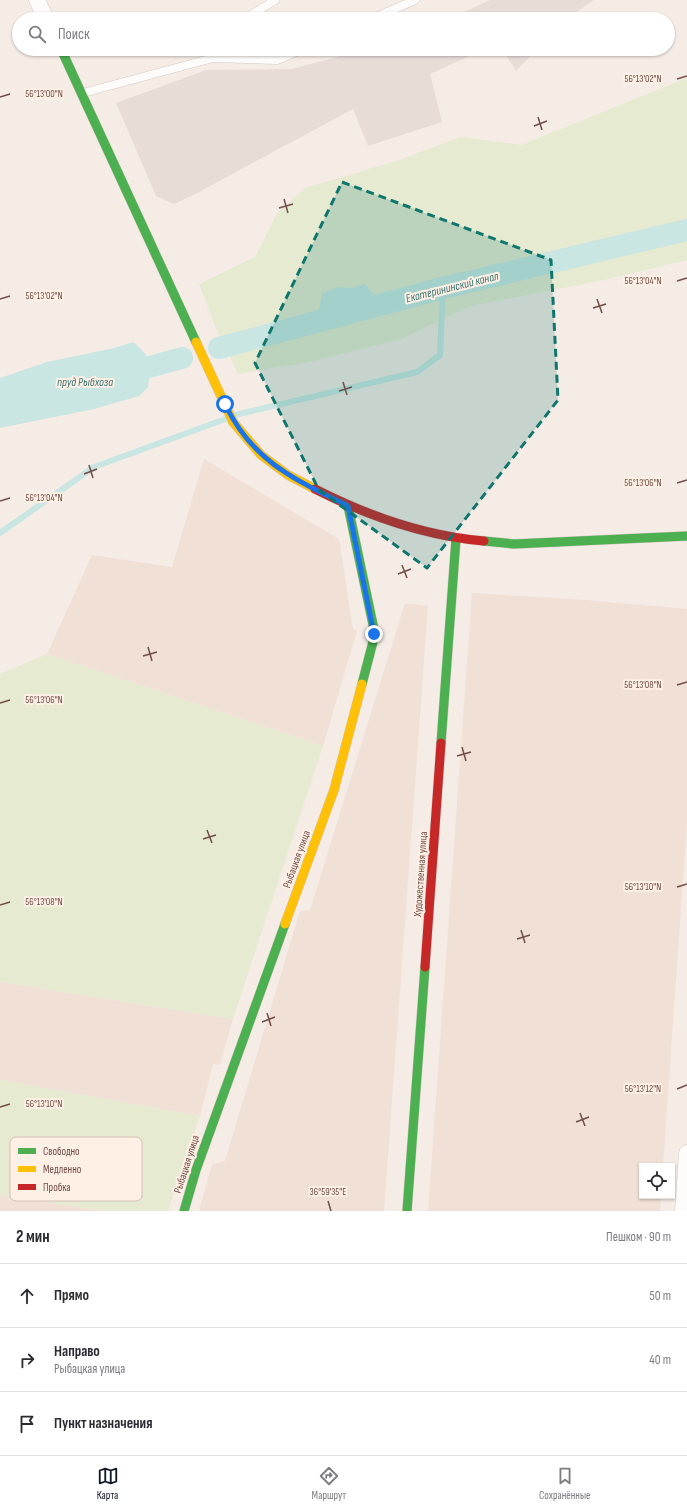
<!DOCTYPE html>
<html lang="ru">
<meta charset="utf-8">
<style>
:root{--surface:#fff;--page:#f7f7f7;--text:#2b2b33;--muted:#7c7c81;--line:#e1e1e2;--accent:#111827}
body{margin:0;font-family:"Sofia Sans Condensed",sans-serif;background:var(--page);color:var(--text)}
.controls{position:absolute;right:12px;bottom:12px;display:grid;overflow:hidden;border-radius:0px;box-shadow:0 1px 3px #0004}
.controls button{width:36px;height:36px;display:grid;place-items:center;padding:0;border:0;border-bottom:1px solid var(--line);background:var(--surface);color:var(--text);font:20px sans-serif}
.stop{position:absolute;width:12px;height:12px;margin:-9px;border:3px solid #1a73e8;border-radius:50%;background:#fff}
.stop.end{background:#1a73e8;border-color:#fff;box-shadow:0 1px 4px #0008}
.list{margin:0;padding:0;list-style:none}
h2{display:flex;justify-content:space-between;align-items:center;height:52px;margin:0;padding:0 16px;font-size:17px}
h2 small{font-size:13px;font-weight:400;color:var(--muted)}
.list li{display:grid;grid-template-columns:26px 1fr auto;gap:12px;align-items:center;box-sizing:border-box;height:64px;padding:0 16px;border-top:1px solid var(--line)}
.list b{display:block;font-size:15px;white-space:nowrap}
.list p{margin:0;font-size:13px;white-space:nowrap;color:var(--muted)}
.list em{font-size:13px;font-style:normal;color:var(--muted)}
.icon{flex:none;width:22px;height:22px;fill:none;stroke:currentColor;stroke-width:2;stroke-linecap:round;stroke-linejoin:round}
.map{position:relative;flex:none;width:687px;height:1211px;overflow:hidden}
.search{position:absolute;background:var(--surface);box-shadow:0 1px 3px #0004;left:12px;right:12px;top:12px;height:44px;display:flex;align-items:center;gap:10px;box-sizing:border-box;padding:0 14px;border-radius:22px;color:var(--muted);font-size:15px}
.sheet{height:244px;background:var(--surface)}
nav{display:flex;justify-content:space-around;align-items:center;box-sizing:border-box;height:56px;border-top:1px solid var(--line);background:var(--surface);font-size:11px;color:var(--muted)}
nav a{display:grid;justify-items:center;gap:2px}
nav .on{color:var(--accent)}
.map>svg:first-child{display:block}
.residential{fill:#f1e0d6}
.industrial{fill:#e8dcd7}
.green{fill:#e6ead1}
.water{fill:#c9e6e2}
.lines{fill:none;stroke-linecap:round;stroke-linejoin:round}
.stream{stroke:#c9e6e2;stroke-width:6}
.canal{stroke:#c9e6e2;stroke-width:22}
.lane-casing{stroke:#d6c9c5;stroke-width:9}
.street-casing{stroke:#d6c9c5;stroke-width:17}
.fast-casing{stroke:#d6c8c3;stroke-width:10}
.slow-casing{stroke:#d6c8c3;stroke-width:10}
.jam-casing{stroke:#d6c8c3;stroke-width:10}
.lane{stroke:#fefcfb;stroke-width:8}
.street{stroke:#fefcfb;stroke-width:16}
.fast{stroke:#4caf50;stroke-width:9}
.slow{stroke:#ffc107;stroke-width:9}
.jam{stroke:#c62828;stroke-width:9}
.route{stroke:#1a73e8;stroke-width:5}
.marked{fill:#0f766e;fill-opacity:0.2;stroke:#0f766e;stroke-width:3;stroke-dasharray:8 5;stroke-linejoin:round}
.ticks{fill:none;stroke:#724e48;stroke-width:1.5}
.labels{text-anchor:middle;stroke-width:4;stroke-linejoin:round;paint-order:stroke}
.street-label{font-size:11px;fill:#724e48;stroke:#fff0e6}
.water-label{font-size:12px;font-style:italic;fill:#3d7775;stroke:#fff0e6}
.key{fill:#fff0e6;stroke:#d5bfb7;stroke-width:1}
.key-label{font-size:11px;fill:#724e48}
.ticks-label{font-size:10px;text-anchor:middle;fill:#724e48;stroke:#fff0e6;stroke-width:4;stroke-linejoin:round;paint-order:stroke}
</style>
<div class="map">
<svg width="687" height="1211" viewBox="0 0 687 1211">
<rect width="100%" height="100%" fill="#f5ece6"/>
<path class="residential" d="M204,459l135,80 14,90 4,2 -34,115 -276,-92 45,-99 80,12z
M472,593l114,7 101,9v213l-24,344h-21v30h19l-1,15h-232z
M405,603l23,3 -44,605h-185l13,-47 13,-3 75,-250 10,-1z
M0,982l233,37 -13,46 -7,-1 -13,52 -200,-36z
M0,1195l104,16h-104z"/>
<path class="industrial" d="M490,0h104l-28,19h-117z
M367,49h118l-55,25 12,48 -74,24 -15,-37 -156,84 -23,11 -18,-8 -40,-93 90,-33 86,-1z
M502,49h35l-21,22z"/>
<path class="green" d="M687,78v182l-83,20 -133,26 -70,33 -96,24 -67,11 -21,-43 -18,-47 56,-27 22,-44 28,-25 95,-28 60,-23 61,8z
M47,654l276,92 -90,273 -233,-37v-308z
M0,1080l200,36 -32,95h-64l-104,-16z"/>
<path class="water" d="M365,284l6,8 5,3 -6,15 -12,8h-12l-18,6 -9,-14 3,-17 17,-6 13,1z
M133,342c18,13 18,24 15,45l-9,9 -45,13 -94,19v-50l47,-16 67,-14z"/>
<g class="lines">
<path class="stream" d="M0,533l94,-66 145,-53 178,-42 23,-17 3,-67"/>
<path class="canal" d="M219,348l224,-60 244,-58
M120,375l62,-17"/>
<g class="lane-casing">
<path id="lane" d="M245,19l30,-19
M371,19l44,-19
M83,93l130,-35 64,2 26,-11"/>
</g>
<g class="street-casing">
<path id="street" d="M37,0l9,19
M683,1211l4,-58"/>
</g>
<g class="fast-casing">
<path id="fast" d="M61,49l135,293
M348,506l27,128 -13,50
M484,541l30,3 173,-8
M441,743l15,-204
M184,1211l12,-41 89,-246
M407,1211l18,-244"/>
</g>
<g class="slow-casing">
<path id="slow" d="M196,342l37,80 28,33 27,20 27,14
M285,924l49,-134 28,-106"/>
</g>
<g class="jam-casing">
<path id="jam" d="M315,489c53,27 110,47 169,52
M425,967l16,-224"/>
</g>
<use href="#lane" class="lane"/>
<use href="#street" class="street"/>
<use href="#fast" class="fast"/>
<use href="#slow" class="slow"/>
<use href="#jam" class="jam"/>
</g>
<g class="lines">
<path class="route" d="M225,404c27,57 69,75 123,102l26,128"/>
</g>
<path class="marked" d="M342,182l209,78 7,140 -131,168 -108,-78 -64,-127z"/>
<path class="ticks" d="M677,79l10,-3M0,97l10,-3M538,117l4,13M534,126l13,-5M284,199l4,14M279,208l14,-4M677,281l10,-3M0,299l10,-3M597,299l5,14M593,308l13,-4M343,382l4,13M339,391l13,-4M89,465l4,13M84,474l13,-5M677,483l10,-3M0,501l10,-3M402,565l5,13M398,574l13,-5M148,647l4,14M143,656l14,-4M677,685l10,-3M0,703l10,-3M462,747l4,14M457,756l14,-4M207,830l5,13M203,839l13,-4M677,887l10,-3M0,905l10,-3M521,930l4,13M517,939l13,-4M267,1013l4,13M262,1022l13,-5M677,1089l10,-4M0,1107l10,-3M580,1113l5,13M576,1122l13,-5M328,1201l3,10"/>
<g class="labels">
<g class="street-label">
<text transform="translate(296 859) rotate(-70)" y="4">Рыбацкая улица</text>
<text transform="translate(420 874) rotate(-86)" y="4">Художественная улица</text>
<text transform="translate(186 1164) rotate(-72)" y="4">Рыбацкая улица</text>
</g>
<g class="water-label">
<text transform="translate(452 287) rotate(-14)" y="4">Екатерининский канал</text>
<text x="85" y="386">пруд Рыбхоза</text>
</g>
</g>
<rect x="10" y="1137" width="132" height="64" rx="6" class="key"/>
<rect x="18" y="1148" width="18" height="6" fill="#4caf50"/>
<rect x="18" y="1166" width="18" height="6" fill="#ffc107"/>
<rect x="18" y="1184" width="18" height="6" fill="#c62828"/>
<g class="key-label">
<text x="43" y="1155">Свободно</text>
<text x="43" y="1173">Медленно</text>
<text x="43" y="1191">Пробка</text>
</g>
<g class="ticks-label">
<text x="643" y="82">56°13'02"N</text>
<text x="44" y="97">56°13'00"N</text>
<text x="643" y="284">56°13'04"N</text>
<text x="44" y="299">56°13'02"N</text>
<text x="643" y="486">56°13'06"N</text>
<text x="44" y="501">56°13'04"N</text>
<text x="643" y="688">56°13'08"N</text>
<text x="44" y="703">56°13'06"N</text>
<text x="643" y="890">56°13'10"N</text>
<text x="44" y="905">56°13'08"N</text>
<text x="643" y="1092">56°13'12"N</text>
<text x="44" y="1107">56°13'10"N</text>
<text x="328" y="1195">36°59'35"E</text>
</g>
</svg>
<div class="controls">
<button><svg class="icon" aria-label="locate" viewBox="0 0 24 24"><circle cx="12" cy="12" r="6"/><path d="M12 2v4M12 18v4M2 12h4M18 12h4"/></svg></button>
</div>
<div class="stop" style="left:225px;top:404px"></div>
<div class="stop end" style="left:374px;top:634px"></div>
<div class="search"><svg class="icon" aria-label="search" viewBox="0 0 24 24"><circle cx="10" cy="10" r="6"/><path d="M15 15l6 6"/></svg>Поиск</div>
</div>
<section class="sheet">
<h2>2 мин<small>Пешком · 90 m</small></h2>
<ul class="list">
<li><svg class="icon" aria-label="ahead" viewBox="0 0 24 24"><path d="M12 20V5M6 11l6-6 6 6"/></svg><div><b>Прямо</b></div><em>50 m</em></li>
<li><svg class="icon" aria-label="right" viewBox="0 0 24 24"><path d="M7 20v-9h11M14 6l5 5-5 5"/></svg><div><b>Направо</b><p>Рыбацкая улица</p></div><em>40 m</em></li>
<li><svg class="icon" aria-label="arrive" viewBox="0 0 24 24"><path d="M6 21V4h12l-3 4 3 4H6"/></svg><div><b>Пункт назначения</b></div></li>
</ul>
</section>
<nav>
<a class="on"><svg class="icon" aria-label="map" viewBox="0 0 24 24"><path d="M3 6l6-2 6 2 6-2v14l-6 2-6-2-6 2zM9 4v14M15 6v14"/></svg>Карта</a>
<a><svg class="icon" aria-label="directions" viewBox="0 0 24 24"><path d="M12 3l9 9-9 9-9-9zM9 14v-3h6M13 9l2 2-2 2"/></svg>Маршрут</a>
<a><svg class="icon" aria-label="saved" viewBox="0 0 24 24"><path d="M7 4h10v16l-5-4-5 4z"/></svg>Сохранённые</a>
</nav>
